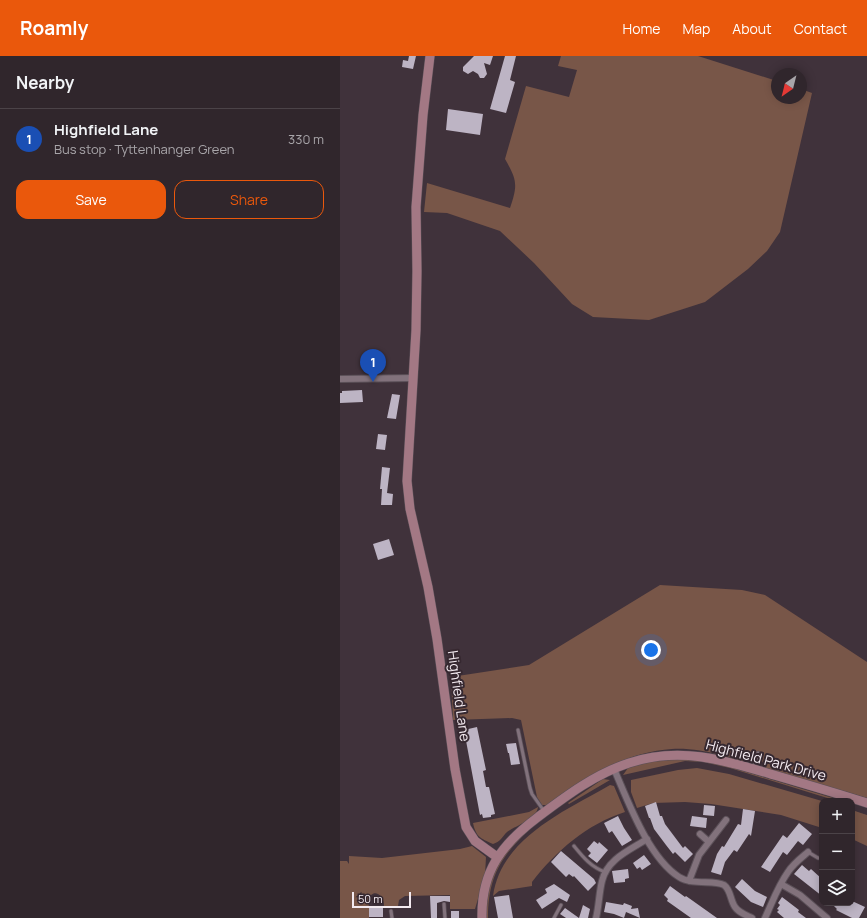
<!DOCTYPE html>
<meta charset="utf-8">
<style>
:root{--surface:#30262c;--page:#382e34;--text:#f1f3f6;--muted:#a8a5a9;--line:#4b4348;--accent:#ea580c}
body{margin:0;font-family:Manrope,sans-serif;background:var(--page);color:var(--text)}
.controls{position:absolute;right:12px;bottom:12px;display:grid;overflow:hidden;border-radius:8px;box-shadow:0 2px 10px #0003}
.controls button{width:36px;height:36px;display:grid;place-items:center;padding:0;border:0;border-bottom:1px solid var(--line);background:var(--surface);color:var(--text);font:20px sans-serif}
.compass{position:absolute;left:431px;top:12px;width:36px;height:36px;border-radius:50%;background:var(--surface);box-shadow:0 2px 10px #0003;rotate:215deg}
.scale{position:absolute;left:12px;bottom:10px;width:59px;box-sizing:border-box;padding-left:4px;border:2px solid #f3eaf0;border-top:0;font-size:11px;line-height:14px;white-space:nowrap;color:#f3eaf0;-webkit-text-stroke:3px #362830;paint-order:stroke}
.you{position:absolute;left:311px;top:594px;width:14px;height:14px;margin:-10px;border:3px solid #fff;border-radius:50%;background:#1a73e8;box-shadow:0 0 0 6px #1a73e833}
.badge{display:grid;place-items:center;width:26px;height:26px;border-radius:50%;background:var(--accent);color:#fff;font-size:13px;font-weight:700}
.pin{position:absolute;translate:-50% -33px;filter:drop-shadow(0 1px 2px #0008)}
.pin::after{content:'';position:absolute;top:21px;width:14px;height:12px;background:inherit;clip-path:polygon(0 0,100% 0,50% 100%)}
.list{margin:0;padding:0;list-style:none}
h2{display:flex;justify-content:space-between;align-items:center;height:52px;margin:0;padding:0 16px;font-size:17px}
h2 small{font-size:13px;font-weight:400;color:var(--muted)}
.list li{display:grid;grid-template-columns:26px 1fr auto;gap:12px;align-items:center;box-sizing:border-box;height:60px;padding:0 16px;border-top:1px solid var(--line)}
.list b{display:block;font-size:15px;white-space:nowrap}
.list p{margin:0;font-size:13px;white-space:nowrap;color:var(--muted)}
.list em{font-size:13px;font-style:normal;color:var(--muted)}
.actions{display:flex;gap:8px;padding:12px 16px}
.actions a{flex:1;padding:9px 0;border:1px solid var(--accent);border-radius:12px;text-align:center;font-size:14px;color:var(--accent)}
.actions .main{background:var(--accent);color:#fff}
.icon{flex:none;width:22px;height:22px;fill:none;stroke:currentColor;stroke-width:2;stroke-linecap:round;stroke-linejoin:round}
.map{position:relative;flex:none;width:527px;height:862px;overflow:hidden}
header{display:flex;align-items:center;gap:24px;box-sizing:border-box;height:56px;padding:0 20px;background:var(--accent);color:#fff}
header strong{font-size:19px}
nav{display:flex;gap:22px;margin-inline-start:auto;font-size:14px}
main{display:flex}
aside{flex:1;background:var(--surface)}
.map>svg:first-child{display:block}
.green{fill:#785648}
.building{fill:#bdb4c4}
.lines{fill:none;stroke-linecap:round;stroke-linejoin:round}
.lane-casing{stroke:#5b5058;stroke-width:4.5}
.street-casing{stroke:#5b5058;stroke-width:8}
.secondary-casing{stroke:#5b5058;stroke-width:10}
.lane{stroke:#82727c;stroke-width:3}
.street{stroke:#82727c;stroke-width:6}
.secondary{stroke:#a37884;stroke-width:9}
.labels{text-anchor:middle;stroke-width:4;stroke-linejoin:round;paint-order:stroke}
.street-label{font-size:14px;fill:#f3eaf0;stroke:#362830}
</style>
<header>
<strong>Roamly</strong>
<nav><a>Home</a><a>Map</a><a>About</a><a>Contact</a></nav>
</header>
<main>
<aside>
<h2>Nearby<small></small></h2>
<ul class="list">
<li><span class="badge" style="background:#1a4fb4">1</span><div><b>Highfield Lane</b><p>Bus stop · Tyttenhanger Green</p></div><em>330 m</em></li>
</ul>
<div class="actions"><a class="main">Save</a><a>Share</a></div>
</aside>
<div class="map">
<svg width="527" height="862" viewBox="0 0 527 862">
<rect width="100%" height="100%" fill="#40323b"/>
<path class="green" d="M221,0h137l79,25v17h24v-9l11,4 -32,139 -13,19 -19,18 -43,33 -56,18 -56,-3 -21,-13 -38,-41 -34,-32 -53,-18 -23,-1 3,-29 83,25c8,-23 7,-28 -5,-49l21,-73 43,11 8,-27 -19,-4z
M320,529l82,5 23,5 102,67v136l-101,-30 -4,-7 -1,-7 -5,-2c-2,4 -6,8 -11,9 -8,0 -17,-5 -24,-6 -15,-4 -34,-7 -49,-6 -48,3 -86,29 -125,56h-5l-5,-8 -16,-77 -9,-2 -59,2 -2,-43 78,-12z
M332,703l31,2 27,6 113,34h-6l-107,-33 -27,-6 -18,-1 -62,14 5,-7 20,-6z
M357,712l32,6 93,27v27l-41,-13 -70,-11 -26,-2 -32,1 -16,5 -6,-16v-12l47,-10z
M263,723l7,1 -41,24 -1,-1z
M270,729l4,1 11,26c-38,12 -69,39 -93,70v4l-33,5 -6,5c8,-58 72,-85 117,-111z
M198,751c-1,12 -23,19 -31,25 -5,5 -7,10 -14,12 -13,-6 -17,-7 -20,-21l56,-11z
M512,754l15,5v31l-15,-7z
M189,773v1c-29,27 -41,48 -41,88h-2c1,-25 5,-50 22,-69 7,-7 14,-13 21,-20z
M132,790l14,11 -1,18 -10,34h-25v-14l-45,1 -6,4 -1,6h-14c0,-12 -12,-19 -16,-5l1,6v11h-29v-57h7l2,3v-8l33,2 78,-9z"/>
<path class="building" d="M69,0h7l-3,13 -11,-2 1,-7 5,1z
M134,0h19l-3,9 -6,-2 3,11 -3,4h-4l-2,-4 -5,-3 -5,3 -5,-3v-4z
M165,0h11l-6,24 5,2 -9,31 -16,-4z
M108,53l35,5 -3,21 -34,-5z
M22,334l1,12 -23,1v-10h2v-2z
M52,338l8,1 -4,24 -9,-1z
M38,378l9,1 -2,15 -9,-1z
M42,411l8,1 -3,25 6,1 -1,11h-11l1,-16h-2z
M49,483l5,16 -16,5 -5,-16z
M137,671l9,43 -3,1 3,16h3l6,27 -4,1v2l-8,1 -1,-4 -2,1 -1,-5 -15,-80z
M176,687l4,21 -9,1 -2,-12h-1l-2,-9z
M316,746l4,14h2l3,8 18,24 2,-2 8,8 -8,8 -10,-10 -2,2 -7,-9 -12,-16 -4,-11h-1l-4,-12z
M364,749l11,1 -1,10 -11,-1z
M403,753l12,2 -4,25 -2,-2 -12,18 -3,-2 -9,12 -4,13 -10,-3 6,-18 5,-8 2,1 14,-23 3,1z
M278,760l6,12 8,12 -10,6 -10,-15 -3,2 -5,-10z
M352,760l15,2 -1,10 -16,-2z
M459,767l13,11 -9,11 -5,-4 -11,14 -4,-3 -13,20 -9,-5 22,-32 4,3z
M254,785l4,3 1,-2 9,8 -11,13 -9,-7 3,-3 -4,-4z
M221,795l33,28 2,4 -8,8 -14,-15 -1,1 -4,-3 -3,3 -15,-15z
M304,799l7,9 -9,6 -2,-3 -3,2 -4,-6z
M462,809l7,6 2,-2 11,10v17l-28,-22z
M288,813l1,9 -4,1v3l-11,1 -2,-12z
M402,823l13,12 12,6 -4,10 -12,-5 -16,-15z
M214,828l16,11 -3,7 -8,-4 -17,11 -6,-9 11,-7 -2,-4z
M330,830l15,11 1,-1 31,22h-26l-24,-17 1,-2 -4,-4z
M169,839l4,23h-15l-4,-21z
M90,840h20v6l-6,-1 -7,2v15h-6z
M442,841l17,13 -1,2 8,6h-22l-7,-6 2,-2 -2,-1 3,-4 -2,-2z
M512,845l13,6 -6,11h-7l-16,-8 1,-1 -6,-6h21z
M266,846l17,3 1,-2 8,3 -1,3 7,-1 2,10 -14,-6 -2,6 -10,-4 -10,-2z
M243,849l7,4 -2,9h-22l-6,-4 5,-6 14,10z
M32,850h11v11h-14v-10z
M111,855h8v7h-8z"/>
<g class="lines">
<g class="lane-casing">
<path id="lane" d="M178,674l12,58 2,6 12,17
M414,711l4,-14
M234,790c9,11 17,21 31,26
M468,796l10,6h4
M104,848l1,14
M51,855l1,7
M214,862l7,-13"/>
</g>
<g class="street-casing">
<path id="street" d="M0,323l73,-1
M274,713c14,32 34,88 65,108 14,9 35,2 45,8 7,5 6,15 11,22 4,6 11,8 17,11
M360,778l9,8
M349,825l10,-26 27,-35
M441,828l19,11 27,23
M256,862c3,-12 3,-25 6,-37 5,-22 28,-31 45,-42
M425,862c7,-15 13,-32 23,-46 5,-8 13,-14 20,-20"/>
</g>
<g class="secondary-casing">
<path id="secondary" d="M90,0l-7,59 -7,92 1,64 -1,59 -9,151 3,28 18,78 9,52 18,130 11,58 9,14 22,16
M142,862c-1,-47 20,-74 56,-101 28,-21 57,-43 91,-54 51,-17 95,-3 145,12 31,9 62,18 93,28"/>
</g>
<use href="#lane" class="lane"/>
<use href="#street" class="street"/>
<use href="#secondary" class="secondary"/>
</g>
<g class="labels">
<g class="street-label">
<text transform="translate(119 640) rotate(82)" y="5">Highfield Lane</text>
<text transform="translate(426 704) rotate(15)" y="5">Highfield Park Drive</text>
</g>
</g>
</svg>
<div class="controls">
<button>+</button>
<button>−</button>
<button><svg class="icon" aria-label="layers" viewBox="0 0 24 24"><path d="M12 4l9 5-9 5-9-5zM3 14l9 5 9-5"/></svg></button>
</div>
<svg class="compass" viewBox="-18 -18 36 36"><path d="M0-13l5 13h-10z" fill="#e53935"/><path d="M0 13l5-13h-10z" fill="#a8a5a9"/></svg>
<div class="scale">50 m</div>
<div class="you"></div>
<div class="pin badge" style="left:33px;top:326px;background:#1a4fb4">1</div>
</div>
</main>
